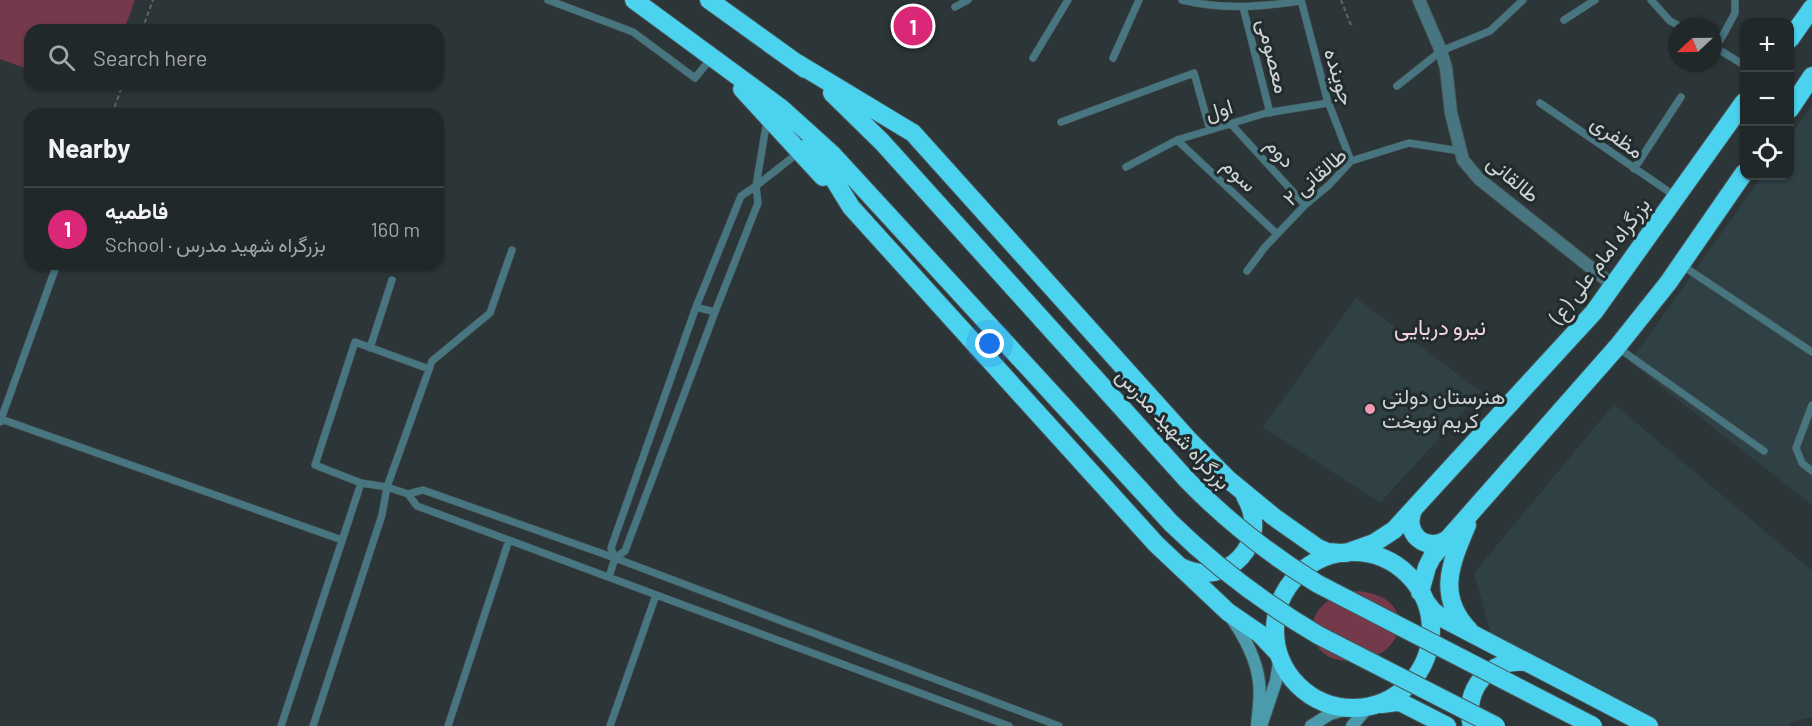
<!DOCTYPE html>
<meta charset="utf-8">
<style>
:root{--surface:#212829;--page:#293031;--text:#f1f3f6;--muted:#a2a6a8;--line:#3e4446;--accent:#db2777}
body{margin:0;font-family:Barlow,Vazirmatn,sans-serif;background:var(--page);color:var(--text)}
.controls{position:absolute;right:18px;top:18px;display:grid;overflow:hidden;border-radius:12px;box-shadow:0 2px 4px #0004}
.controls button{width:54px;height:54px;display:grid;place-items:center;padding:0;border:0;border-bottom:2px solid var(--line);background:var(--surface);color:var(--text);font:30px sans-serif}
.compass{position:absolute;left:1668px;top:18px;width:54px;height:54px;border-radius:50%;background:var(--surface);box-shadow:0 2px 4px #0004;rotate:248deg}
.you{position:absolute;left:990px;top:344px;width:21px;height:21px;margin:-15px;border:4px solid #fff;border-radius:50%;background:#1a73e8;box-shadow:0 0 0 9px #1a73e833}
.badge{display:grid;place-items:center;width:39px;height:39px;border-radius:50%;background:var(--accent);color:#fff;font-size:20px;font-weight:700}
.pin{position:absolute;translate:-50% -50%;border:3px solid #fff;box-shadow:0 2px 6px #0006}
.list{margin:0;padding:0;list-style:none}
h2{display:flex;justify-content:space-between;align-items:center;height:78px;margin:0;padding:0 24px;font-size:26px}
h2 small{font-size:20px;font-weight:400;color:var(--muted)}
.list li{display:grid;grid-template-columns:39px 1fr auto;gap:18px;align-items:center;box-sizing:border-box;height:84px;padding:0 24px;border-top:2px solid var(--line)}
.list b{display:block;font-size:22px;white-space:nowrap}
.list p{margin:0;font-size:20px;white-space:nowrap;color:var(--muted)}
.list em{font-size:20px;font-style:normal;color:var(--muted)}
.icon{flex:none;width:33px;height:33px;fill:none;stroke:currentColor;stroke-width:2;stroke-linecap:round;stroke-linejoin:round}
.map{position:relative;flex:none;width:1812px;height:726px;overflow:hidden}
.search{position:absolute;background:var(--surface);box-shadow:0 2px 4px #0004;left:24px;top:24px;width:420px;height:66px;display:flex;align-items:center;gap:15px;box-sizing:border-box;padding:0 21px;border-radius:18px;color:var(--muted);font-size:22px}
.panel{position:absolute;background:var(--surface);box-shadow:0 2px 4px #0004;left:24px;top:108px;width:420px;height:162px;border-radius:18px}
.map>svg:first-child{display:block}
.built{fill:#304145}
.green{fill:#74394b}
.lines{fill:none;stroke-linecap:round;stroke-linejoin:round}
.lane-casing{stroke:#495253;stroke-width:8}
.street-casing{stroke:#495253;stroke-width:14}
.secondary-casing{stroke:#495253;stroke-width:14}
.highway-casing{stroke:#495253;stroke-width:20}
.path{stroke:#5e6567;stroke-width:2;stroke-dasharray:4.5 3;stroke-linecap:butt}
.lane{stroke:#477681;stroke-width:7}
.street{stroke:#477681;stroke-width:12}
.secondary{stroke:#4c9bad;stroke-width:12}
.highway{stroke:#4bd2ee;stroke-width:18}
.highway-bridge-casing{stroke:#495253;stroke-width:20;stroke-linecap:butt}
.highway-bridge{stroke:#4bd2ee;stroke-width:18}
.poi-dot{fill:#f19ab2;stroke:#222b2d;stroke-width:2}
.labels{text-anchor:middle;stroke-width:6;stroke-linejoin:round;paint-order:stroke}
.street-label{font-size:21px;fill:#cfd4d5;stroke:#222b2d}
.poi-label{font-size:21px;fill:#cfd4d5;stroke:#222b2d;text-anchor:start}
.neighbourhood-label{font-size:22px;fill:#f5d3db;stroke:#222b2d}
</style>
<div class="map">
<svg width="1812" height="726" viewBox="0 0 1812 726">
<rect width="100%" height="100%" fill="#2c3537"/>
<path class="built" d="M1812,105v400l-182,-143 132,-186h28v-39z
M1356,298l125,94 -101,111 -117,-76z
M1614,404l198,167v146l-20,5 -3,4h-133l-164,-88 -18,-65z"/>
<path class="green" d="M0,0h135l-11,30h-94v40l-30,-11z
M1353,591c67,1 56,68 0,70 -52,3 -57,-60 0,-70z"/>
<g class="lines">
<g class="lane-casing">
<path id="lane" d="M548,0l85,32 62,46 17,-21
M1182,0c41,10 78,7 119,1
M1301,0l26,99 24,62
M1651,0l19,21 11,6
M955,7l13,-7
M1243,7l27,106
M1564,20l31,-20
M1713,46l31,19
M1716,48l19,-35v-13
M1033,58l35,-58
M1113,58l26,-58
M1397,86l44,-35 49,-20 33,-31
M1540,103l135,93
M767,120l-11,66 42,-33
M1061,122l133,-49 16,57
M1231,124l74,81
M1177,140l100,94
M1126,167l51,-27 89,-27 62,-10
M1634,169l47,-72
M756,186l2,17 -43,109 -90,239 -10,7 -4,-10 85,-241 45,-111z
M1683,266l129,86
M1247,271l18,-24 40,-42 24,-20 22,-24 58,-18 51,8
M696,307l19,5
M1617,347l147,104
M370,348l22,-68
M1812,405l-16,43 6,15 10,8
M1,419l341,121
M0,422l57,-158
M408,494l-21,-7 -26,-4 -46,-18 40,-123 74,27
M609,577l6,-19
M281,726l80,-243
M313,726l69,-211 5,-28 45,-126 58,-48 22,-63
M448,726l61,-186
M610,726l46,-131
M1009,726l-592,-220 -9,-12 15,-4 192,68 444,168"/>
</g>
<g class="street-casing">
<path id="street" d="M1419,0l22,51 5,17 5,45 12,47 16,19 135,107"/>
</g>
<g class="secondary-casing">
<path id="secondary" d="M1230,616c13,18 27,44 29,66 2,14 -1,30 -2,44
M1261,726l15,-45 4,-25
M1311,726l19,-12 20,-6
M1352,726l16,-19"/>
</g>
<g class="highway-casing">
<path id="highway" d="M634,0l147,108 52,47 338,368
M709,0l96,69
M1790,39l22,-31
M797,63l116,70 275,306 41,41 45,37 44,31 9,4 15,1
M742,89l81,88
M832,93l50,49 305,338
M1790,109l22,-33
M811,142l40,65 305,337 72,68 32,22 18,19
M1414,508c-13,25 13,47 35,30
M1467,525c-16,38 -31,71 2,105
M1275 630a78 78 0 1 1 156 0a78 78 0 1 1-156 0Z
M1346,553l28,-10 20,-13 200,-218 150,-210
M1181,567c47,23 91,-26 64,-71
M1420,592l7,-25 5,-10 185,-210 51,-64 76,-110
M1426,602l7,9 11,8 205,107
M1382,704l15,-2 5,1 45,23
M1472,726c-10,-36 17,-68 54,-64"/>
</g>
<path class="path" d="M1341,0l11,28
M142,30l11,-30
M112,114l11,-30"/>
<use href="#lane" class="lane"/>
<use href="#street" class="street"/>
<use href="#secondary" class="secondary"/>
<use href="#highway" class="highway"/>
<g class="highway-bridge-casing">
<path id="highway-bridge" d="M1187,480c39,40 83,75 131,104l275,142
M1171,523c45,44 93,80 147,112l178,91"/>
</g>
<use href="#highway-bridge" class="highway-bridge"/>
</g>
<circle class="poi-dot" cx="1370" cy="409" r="6"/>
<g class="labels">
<g class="street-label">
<text transform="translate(1273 56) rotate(76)" y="7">معصومی</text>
<text transform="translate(1339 77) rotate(73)" y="7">جوینده</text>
<text transform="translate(1219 110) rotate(-17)" y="7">اول</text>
<text transform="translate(1617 137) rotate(35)" y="7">مظفری</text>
<text transform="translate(1280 153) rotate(48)" y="7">دوم</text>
<text transform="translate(1239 175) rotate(43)" y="7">سوم</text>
<text transform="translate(1315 177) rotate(-41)" y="7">طالقانی ۲</text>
<text transform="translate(1513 179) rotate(40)" y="7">طالقانی</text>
<text transform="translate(1600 261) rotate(-53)" y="7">بزرگراه امام علی (ع)</text>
<text transform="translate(1173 429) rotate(47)" y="7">بزرگراه شهید مدرس</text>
</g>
<g class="poi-label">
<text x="1382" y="404">هنرستان دولتی<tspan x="1382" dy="24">کریم نوبخت</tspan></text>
</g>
<g class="neighbourhood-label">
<text x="1440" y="335">نیرو دریایی</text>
</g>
</g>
</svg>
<div class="controls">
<button>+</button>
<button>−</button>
<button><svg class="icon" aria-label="locate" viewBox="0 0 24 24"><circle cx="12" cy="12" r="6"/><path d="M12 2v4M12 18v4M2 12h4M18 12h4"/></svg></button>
</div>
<svg class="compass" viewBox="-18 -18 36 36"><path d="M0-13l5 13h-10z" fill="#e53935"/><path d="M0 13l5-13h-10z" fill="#a2a6a8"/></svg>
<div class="you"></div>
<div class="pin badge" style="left:913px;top:26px">1</div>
<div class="search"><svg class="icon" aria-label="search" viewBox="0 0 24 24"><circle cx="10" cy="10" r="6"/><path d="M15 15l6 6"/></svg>Search here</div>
<section class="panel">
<h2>Nearby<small></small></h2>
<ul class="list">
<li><span class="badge">1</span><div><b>فاطمیه</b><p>School · بزرگراه شهید مدرس</p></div><em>160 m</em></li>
</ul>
</section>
</div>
